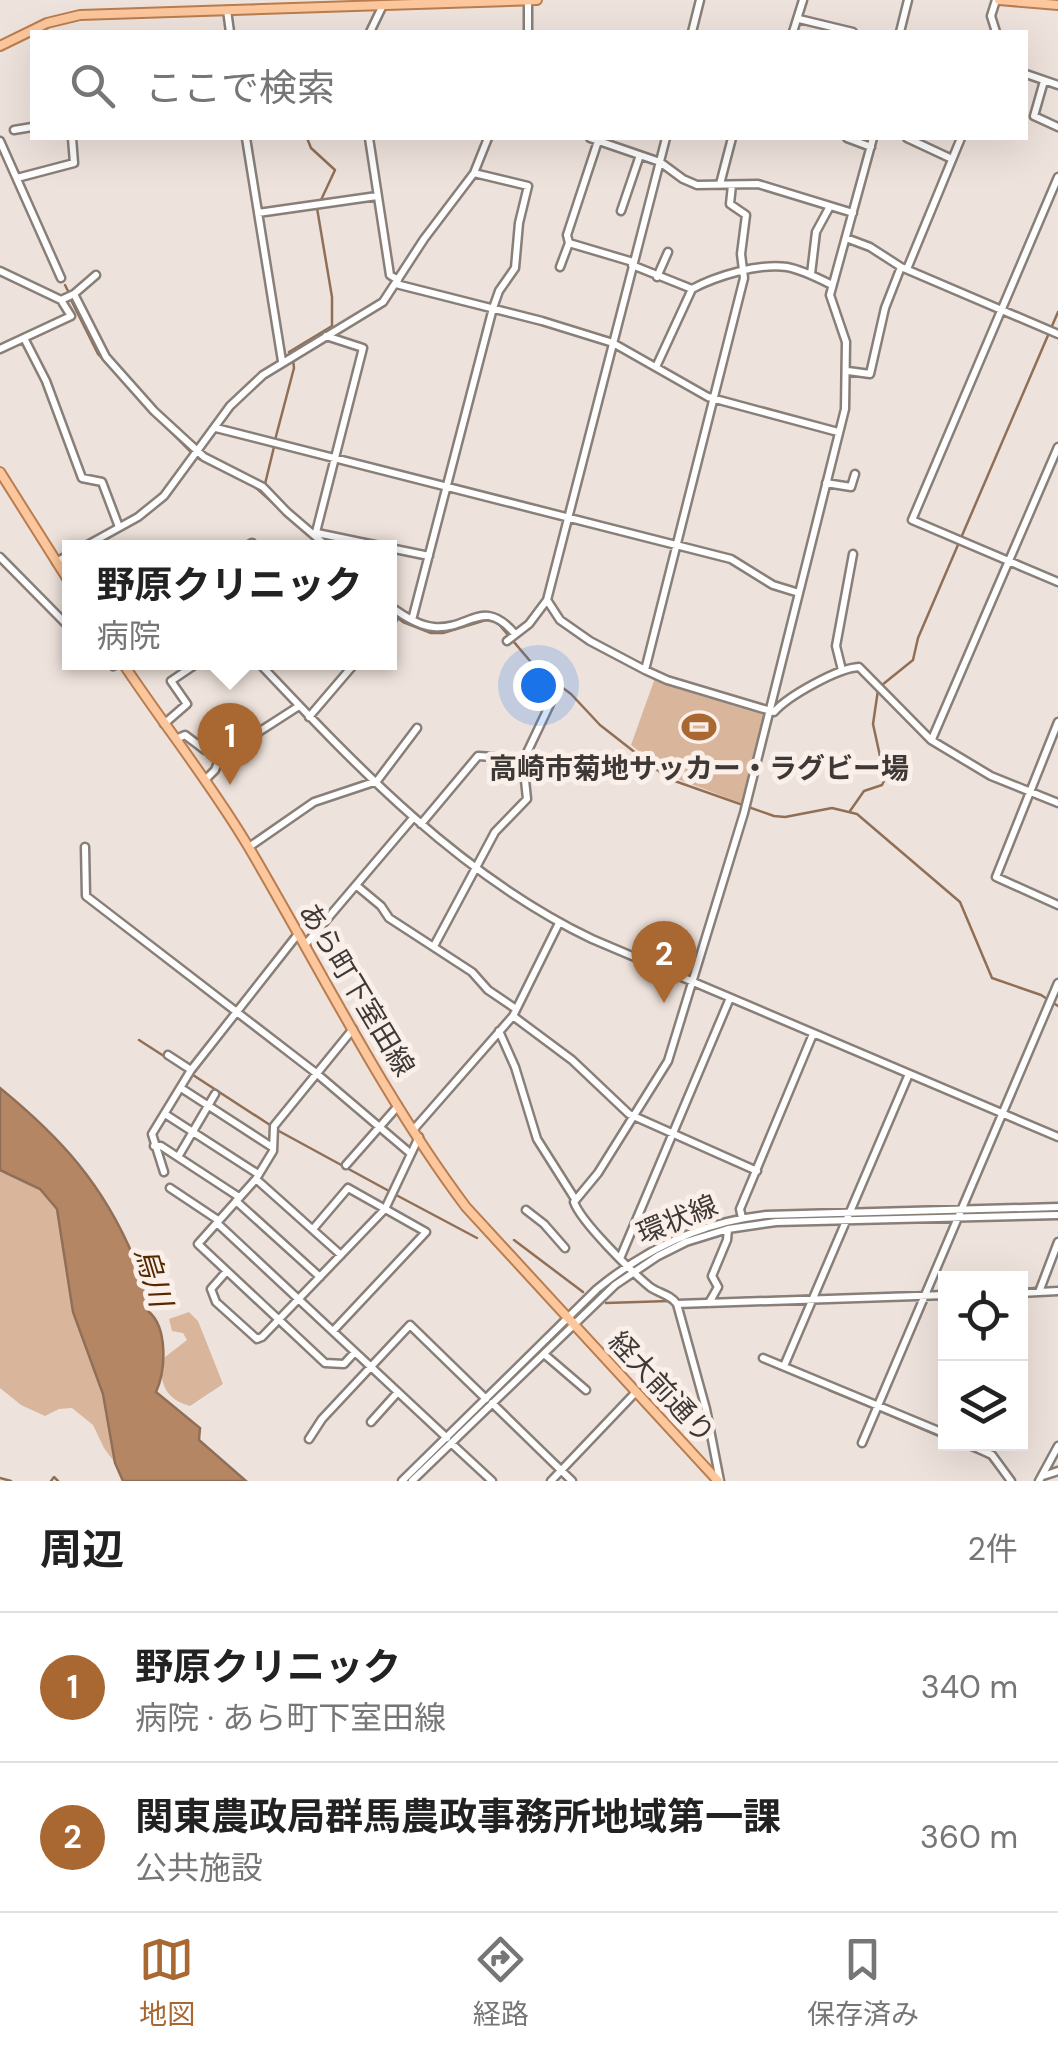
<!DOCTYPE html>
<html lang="ja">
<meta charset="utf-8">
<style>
:root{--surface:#fff;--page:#f2f2f2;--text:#222;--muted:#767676;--line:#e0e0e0;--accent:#a96732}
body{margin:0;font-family:"DM Sans","Noto Sans JP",sans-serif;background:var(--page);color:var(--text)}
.controls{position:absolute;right:30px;bottom:30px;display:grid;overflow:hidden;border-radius:0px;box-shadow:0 10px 40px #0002}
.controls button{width:90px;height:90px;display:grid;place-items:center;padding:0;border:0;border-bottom:2px solid var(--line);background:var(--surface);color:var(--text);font:50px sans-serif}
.you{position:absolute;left:538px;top:685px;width:35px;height:35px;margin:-25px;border:8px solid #fff;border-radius:50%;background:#1a73e8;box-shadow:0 0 0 15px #1a73e833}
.badge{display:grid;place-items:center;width:65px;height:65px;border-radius:50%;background:var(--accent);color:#fff;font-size:32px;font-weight:700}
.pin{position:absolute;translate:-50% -82px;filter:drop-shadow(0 2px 5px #0008)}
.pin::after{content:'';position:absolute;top:52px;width:35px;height:30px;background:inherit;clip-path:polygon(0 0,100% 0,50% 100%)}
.popup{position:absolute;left:62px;top:540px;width:335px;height:130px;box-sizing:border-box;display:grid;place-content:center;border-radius:0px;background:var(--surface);filter:drop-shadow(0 2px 8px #0005);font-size:32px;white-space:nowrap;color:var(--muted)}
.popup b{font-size:38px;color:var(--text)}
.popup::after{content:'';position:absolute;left:50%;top:100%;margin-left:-20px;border:20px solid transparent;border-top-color:var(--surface)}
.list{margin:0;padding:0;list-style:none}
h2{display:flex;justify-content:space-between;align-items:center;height:130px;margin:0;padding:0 40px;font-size:42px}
h2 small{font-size:32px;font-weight:400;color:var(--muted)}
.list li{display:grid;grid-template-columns:65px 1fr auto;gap:30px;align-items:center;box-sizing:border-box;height:150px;padding:0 40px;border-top:2px solid var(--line)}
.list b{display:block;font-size:38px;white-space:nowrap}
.list p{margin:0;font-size:32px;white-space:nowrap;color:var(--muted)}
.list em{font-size:32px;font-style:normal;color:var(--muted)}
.icon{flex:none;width:55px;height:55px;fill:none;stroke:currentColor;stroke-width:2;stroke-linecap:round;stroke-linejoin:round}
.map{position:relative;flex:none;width:1058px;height:1481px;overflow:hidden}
.search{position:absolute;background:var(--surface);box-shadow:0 10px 40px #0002;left:30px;right:30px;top:30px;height:110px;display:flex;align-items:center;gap:25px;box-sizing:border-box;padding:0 35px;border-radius:0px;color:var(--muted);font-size:38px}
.sheet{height:430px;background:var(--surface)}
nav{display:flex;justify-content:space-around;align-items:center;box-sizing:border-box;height:140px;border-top:2px solid var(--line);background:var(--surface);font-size:28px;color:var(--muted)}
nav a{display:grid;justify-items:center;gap:5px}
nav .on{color:var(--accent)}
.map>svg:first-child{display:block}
.green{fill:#d9b59c}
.water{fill:#b48664;stroke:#916f56;stroke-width:2.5}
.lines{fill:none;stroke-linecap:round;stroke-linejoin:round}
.stream{stroke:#916f56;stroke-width:2.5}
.minor-casing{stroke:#897f79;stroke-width:11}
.major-casing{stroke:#b97d4f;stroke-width:12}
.minor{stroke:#fff;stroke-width:6}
.major{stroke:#fdc79d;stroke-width:8}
.labels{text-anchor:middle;stroke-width:10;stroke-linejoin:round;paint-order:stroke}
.poi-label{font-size:28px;font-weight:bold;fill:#3e3937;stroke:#fbf0e9}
.street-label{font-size:28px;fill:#3e3937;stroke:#fbf0e9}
.water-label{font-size:30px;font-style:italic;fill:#552900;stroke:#fbf0e9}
</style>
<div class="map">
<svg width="1058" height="1481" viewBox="0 0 1058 1481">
<rect width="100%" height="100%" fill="#eee3dc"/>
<path class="green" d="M655,678l110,32 -22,94 -73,-28 -39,-31z
M0,1170l40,19 17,20 16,103 30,82 12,69 -11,-15 -11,-23 -21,-17 -13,1 -14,7 -24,-11 -21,-17z
M189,1312l9,9 25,63 -33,22c-25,-7 -29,-22 -30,-45l27,-21 -4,-7 -11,-2 -3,-12z"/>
<path class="water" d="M0,1088c61,50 103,96 134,170 7,17 15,34 14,53 20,16 18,59 8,81l44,36 -1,12 47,41h-123l-8,-18 -12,-69 -30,-82 -16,-103 -17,-20 -40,-19z"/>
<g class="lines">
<path class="stream" d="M307,138l4,10 24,22 -14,30
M65,285l4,8
M71,300l27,54 45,49
M289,352l43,-26v-29l-15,-89
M155,416l37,37
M275,440l19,-72 -1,-8
M199,459l43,21
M254,486l69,62
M267,487l-2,-3 9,-37
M390,612l13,10 28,11h12l43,-13 11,2 39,46 35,26 29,31 69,54 105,37 11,1 47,-9 25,6 103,88 32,76 49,17 17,11
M882,685l31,-25 5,-22 140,-326
M850,811l14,-20 18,-6 3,-6 -12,-55 5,-34
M139,1040l48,31
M193,1075l77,50
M277,1130l112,61
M398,1196l79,42
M514,1240l69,52
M1020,1289h14
M931,1292l15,-1
M819,1296l104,-4
M718,1299l91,-3
M606,1303l63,-2
M829,1390l44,18
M880,1411l66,28
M956,1444l32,13 19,24
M0,1478l11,3
M51,1481l3,-4 4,4"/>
<g class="minor-casing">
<path id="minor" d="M227,10l3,22
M799,19l54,13
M370,32l13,-27
M528,32v-32
M692,32l8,-32
M793,32l10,-32
M900,32l8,-32
M996,32l-5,-16 5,-16
M1026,74l32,11
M1044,81l-10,35 24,11
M14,130l18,-3
M246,138l36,223
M369,138l21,137 8,5
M590,138l70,24 23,17 14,6 61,-1 95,29
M847,138l24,9
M907,138l45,21
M0,141l61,137
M1058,177l-146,343 146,62
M17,178l57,-15 -2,-25
M720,184l12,-46
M621,211l19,-56
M258,213l119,-17
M846,238l24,9 31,20 157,67
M569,243l-2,-8 31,-94
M632,265l60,24c24,-13 67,-26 95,-22 16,3 31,11 45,18
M560,267l9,-24 64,19
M907,269l54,-131
M0,271l61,29 10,16 -71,33
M811,274l5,-42 13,-24
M657,277l11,-25
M396,284l146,37 71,22 95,54 130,35
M74,294l32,63 48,54 50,46 59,30 24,25 42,36
M61,300l13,-6 22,-19
M24,338l22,43 36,97 20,4 17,45
M656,367l36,-78
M848,371l22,3 15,-66 16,-41
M216,428l515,131 42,26 26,8
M826,483l25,4 4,-13
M317,533l72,15
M315,536l48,-188 -37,-12
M82,548l56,-31 26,-21 66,-90 33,-31 120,-73 41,-63 50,-66 14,-35
M244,548l8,-5
M390,548l39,8
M0,557l70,71
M56,562l14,-8
M547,600l13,20 30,21 55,29 22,10 107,32c14,-16 64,-44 85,-45l72,73 60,36 67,27
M390,606c12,9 28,20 44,21 36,3 49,-31 81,7
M412,620l81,-312 6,-17 16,-23 4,-45 9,-37 -54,-13
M390,623l3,-4
M507,641l22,-17 18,-24 119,-462
M110,662l3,4 8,-4
M258,662c101,107 201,213 334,277l466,198
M645,670l99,-392 -3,-24 5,-39 -16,-11 2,-19
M842,670l-6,-24 17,-92
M309,717l47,-55
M1058,722l-62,155 62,28
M164,724l23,-20 -16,-23 28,-19
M176,739l9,-4 20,15
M932,739l126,-292
M205,780l10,-10 5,-13 79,-51
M421,824l57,-68 16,1 18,11 11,-3
M85,847l1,49 230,177 94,80
M249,847l65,-45 63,-21 40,-53
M357,886l24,20 8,12 83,54 16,18 28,19
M305,945l108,-127
M434,946l61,-114 32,-33 -4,-38 29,-61
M513,1016l59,44 57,54 128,57
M353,1029l-79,97 -1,25 -17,28 -58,65 127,119 19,1 11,-12
M499,1031l16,36 22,72 38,60
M168,1055l23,15
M181,1088l91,59
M165,1114l93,60
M414,1129l99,-113 46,-93
M154,1146h7l78,51
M178,1157l37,-63
M346,1165l52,-59
M164,1172l-12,-38 39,-64 107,-136
M256,1179l85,76
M170,1188l48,32
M236,1201l84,76
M526,1210l18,14 21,24
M742,1218l-2,-9 73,-175
M217,1223l230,215
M313,1229l35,-41 78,44 -93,99
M621,1256l109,-258
M226,1272l-15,17 5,13 41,37 5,-2 123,-128 34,-72
M1039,1292l19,-50
M1020,1293l38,-2
M709,1303l9,-16 -6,-11 15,-36 1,-11
M677,1304l269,-9
M544,1354l42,36
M763,1358l183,76
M784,1366l125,-292
M492,1403l80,78
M371,1422l27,-30
M309,1439l13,-20 88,-94 76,74
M451,1443l41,38
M862,1443l196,-460
M968,1444l24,11 19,26
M1043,1476l15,-5
M402,1481l195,-192c50,-41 104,-67 169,-74l292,-8
M412,1481l203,-196 43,-29 28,-14 42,-13 48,-7 282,-7
M551,1481l84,-88
M720,1481l-14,-72 -29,-105c-7,-10 -17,-10 -27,-17 -18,-15 -69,-65 -76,-85l24,-29 70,-112 76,-248 101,-404 1,-67 -16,-47 43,-157
M1039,1481l19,-35"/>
</g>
<g class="major-casing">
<path id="major" d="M999,0l59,5
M0,46l47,-23 33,-8 457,-15
M0,472l70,111
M122,662c41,62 88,120 126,184 71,120 134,249 218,361l252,274"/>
</g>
<use href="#minor" class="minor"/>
<use href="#major" class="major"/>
</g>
<defs>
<g id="stadium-bare" transform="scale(2.7)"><path d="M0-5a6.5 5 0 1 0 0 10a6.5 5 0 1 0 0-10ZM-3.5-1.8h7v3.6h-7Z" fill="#a96732" stroke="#fbf0e9" stroke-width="2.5" paint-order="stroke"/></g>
</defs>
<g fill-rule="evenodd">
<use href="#stadium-bare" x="699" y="727"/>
</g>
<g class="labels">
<g class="poi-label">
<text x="699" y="778">高崎市菊地サッカー・ラグビー場</text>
</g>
<g class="street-label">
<text transform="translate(357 989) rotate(59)" y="10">あら町下室田線</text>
<text transform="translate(677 1219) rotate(-22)" y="10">環状線</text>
<text transform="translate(662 1387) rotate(47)" y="10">経大前通り</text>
</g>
<g class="water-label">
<text transform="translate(153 1277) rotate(73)" y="10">烏川</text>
</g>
</g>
</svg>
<div class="controls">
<button><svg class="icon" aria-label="locate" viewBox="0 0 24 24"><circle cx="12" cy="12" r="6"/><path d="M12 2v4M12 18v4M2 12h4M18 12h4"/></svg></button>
<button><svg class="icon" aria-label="layers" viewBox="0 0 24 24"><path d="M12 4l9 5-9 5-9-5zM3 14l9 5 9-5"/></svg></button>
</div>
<div class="you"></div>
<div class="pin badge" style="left:230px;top:785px">1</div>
<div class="popup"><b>野原クリニック</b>病院</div>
<div class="pin badge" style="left:664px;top:1003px">2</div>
<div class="search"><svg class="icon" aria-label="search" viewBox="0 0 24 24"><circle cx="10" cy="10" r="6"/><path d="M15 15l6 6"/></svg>ここで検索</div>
</div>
<section class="sheet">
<h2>周辺<small>2件</small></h2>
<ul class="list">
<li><span class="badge">1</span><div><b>野原クリニック</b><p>病院 · あら町下室田線</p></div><em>340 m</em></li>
<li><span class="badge">2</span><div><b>関東農政局群馬農政事務所地域第一課</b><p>公共施設</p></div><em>360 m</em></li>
</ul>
</section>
<nav>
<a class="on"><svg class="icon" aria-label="map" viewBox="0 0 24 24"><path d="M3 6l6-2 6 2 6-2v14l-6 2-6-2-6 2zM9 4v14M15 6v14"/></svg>地図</a>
<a><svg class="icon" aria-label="directions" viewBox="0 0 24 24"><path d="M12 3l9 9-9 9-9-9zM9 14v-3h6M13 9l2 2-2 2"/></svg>経路</a>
<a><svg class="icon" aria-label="saved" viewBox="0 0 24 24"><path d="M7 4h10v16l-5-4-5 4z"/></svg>保存済み</a>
</nav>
